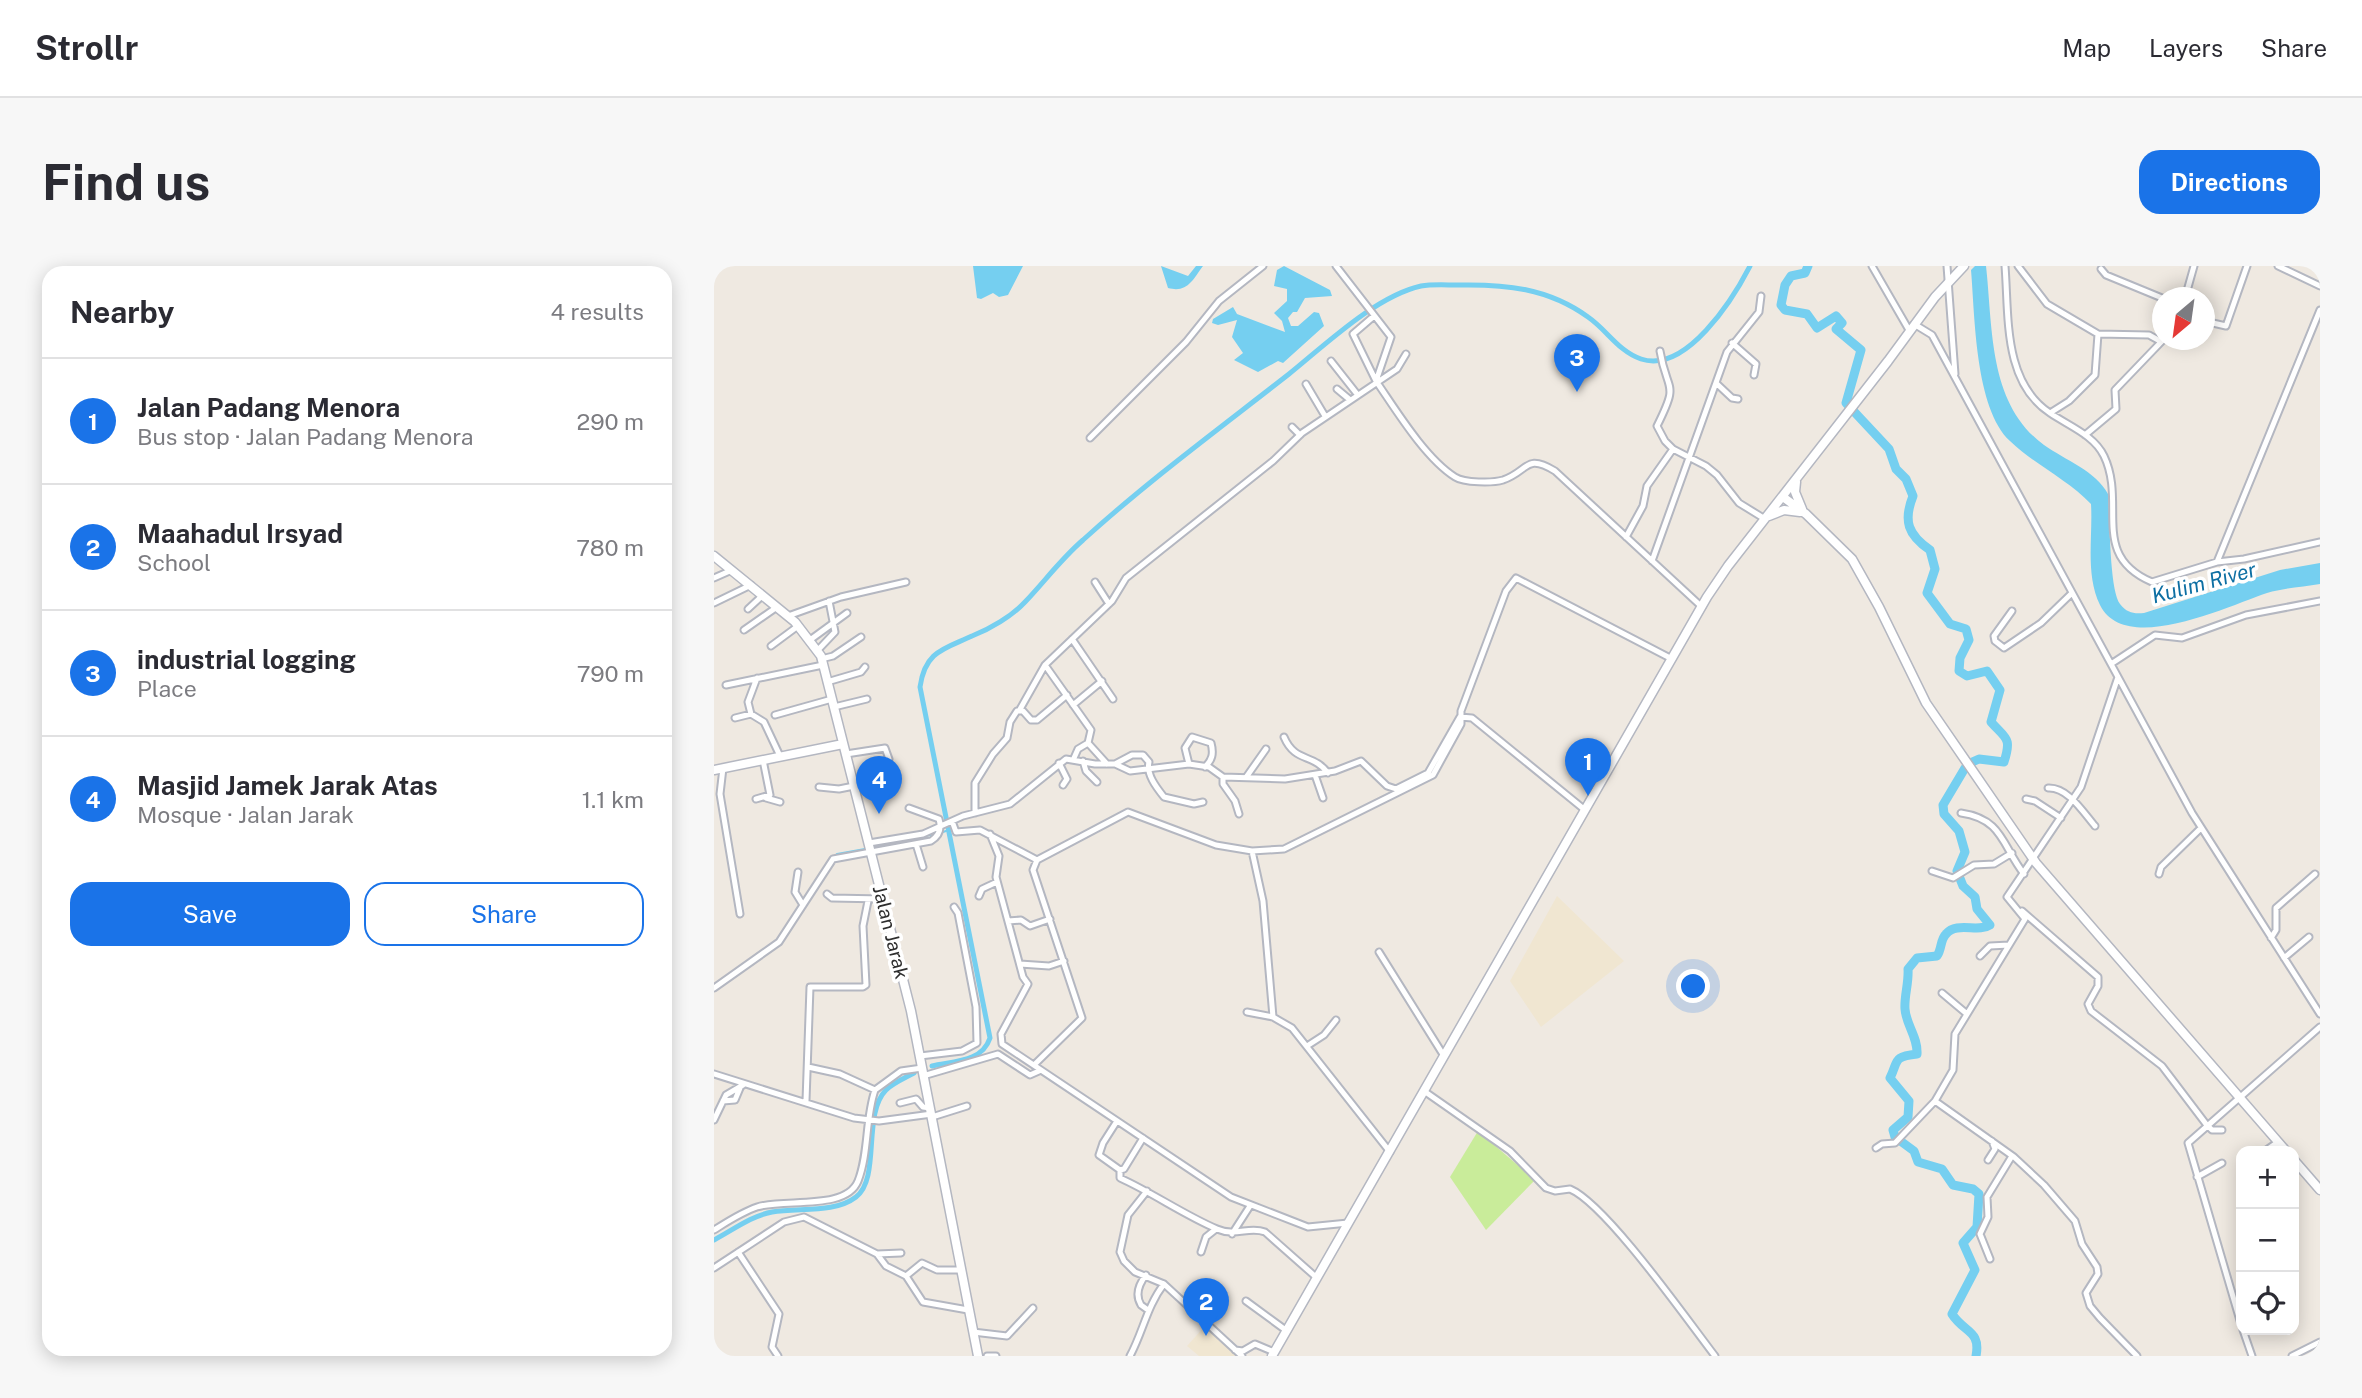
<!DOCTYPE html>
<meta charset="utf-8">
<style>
:root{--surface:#fff;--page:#f7f7f7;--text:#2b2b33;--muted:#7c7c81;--line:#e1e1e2;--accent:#1a73e8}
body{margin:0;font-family:"Public Sans",sans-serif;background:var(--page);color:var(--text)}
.controls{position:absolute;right:21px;bottom:21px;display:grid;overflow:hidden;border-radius:14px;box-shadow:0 4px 18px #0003}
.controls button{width:63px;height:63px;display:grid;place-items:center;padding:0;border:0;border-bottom:2px solid var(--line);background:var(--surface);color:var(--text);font:35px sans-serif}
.compass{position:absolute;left:1438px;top:21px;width:63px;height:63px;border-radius:50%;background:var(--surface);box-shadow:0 4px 18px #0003;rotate:209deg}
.you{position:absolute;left:980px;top:721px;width:24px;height:24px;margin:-18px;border:5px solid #fff;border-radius:50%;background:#1a73e8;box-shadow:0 0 0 10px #1a73e833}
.badge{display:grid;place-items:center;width:46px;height:46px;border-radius:50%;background:var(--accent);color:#fff;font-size:23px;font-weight:700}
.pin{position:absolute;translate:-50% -58px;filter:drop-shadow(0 2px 4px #0008)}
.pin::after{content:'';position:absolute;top:37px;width:24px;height:21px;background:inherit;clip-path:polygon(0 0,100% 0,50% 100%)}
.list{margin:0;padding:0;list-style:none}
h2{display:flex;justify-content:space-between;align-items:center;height:91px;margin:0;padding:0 28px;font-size:30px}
h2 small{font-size:23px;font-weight:400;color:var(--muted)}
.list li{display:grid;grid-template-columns:46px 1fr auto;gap:21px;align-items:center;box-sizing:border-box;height:126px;padding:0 28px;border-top:2px solid var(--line)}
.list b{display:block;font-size:26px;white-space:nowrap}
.list p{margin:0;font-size:23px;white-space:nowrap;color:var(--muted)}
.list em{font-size:23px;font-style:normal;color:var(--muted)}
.actions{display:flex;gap:14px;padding:21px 28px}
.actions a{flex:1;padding:16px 0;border:2px solid var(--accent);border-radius:21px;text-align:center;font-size:24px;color:var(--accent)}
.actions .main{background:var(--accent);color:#fff}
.icon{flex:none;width:38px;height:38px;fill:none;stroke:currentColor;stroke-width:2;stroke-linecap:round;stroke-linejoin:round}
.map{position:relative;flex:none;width:1606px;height:1090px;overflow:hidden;border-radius:21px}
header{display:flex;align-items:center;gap:42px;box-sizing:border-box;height:98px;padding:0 35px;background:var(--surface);border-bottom:2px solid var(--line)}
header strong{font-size:33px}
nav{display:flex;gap:38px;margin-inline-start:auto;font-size:24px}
.intro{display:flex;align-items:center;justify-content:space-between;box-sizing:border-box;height:168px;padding:0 42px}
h1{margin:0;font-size:49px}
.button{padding:18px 32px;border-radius:21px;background:var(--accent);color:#fff;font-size:24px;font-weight:700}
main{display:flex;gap:42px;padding:0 42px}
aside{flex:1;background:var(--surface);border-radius:21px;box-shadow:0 4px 18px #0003}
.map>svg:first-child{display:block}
.education{fill:#f0e6d1}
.pitch{fill:#c9ec9a}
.water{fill:#75cff0}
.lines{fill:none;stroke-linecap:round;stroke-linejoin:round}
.stream{stroke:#75cff0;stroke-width:2}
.canal{stroke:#75cff0;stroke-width:5}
.river{stroke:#75cff0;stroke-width:9}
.street-casing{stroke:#b4b7c1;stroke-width:9}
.secondary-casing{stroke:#b4b7c1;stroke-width:11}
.street{stroke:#fff;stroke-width:5}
.secondary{stroke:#fff;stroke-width:8}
.labels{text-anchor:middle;stroke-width:7;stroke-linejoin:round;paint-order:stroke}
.street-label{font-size:19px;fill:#2e2e2e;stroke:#fff}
.water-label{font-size:21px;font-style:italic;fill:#0d6fa3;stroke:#fff}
</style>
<header>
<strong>Strollr</strong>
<nav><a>Map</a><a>Layers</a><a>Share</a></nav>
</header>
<div class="intro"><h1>Find us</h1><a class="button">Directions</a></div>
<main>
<aside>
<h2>Nearby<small>4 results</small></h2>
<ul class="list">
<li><span class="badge">1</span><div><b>Jalan Padang Menora</b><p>Bus stop · Jalan Padang Menora</p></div><em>290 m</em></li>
<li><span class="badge">2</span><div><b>Maahadul Irsyad</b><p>School</p></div><em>780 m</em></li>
<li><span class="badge">3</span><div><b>industrial logging</b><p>Place</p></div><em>790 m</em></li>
<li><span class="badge">4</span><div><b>Masjid Jamek Jarak Atas</b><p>Mosque · Jalan Jarak</p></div><em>1.1 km</em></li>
</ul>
<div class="actions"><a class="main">Save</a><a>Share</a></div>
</aside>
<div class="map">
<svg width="1606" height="1090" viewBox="0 0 1606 1090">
<rect width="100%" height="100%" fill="#efe9e1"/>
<path class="education" d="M843,630l67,65 -83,66 -31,-46z
M491,1060l32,30h-38l-12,-10z"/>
<path class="pitch" d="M764,865l57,49 -49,50 -36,-53z"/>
<path class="water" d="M259,0h50l-15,29 -9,2 -6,-4 -12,6 -4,-1z
M447,0l27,10 8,-10h7c-11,15 -16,27 -35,22z
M570,0l46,24 2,6 -27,2 -8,14h-4l-5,6 3,8h7l16,-14 5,1 5,13 -41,37 -5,-2 -20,11 -24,-12 9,-7 -11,-16 5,-17 -19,5 -6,-2 1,-4 20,-12 4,7 48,18 -3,-11 -8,-8 13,-12v-12l-13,-3 3,-16z
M1261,0h11c7,62 2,138 58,179 21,15 52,26 64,49 2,22 1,95 12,110 7,9 14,10 24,9l136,-43 40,-7v21c-17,3 -36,4 -53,9 -39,13 -142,63 -167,12 -15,-31 -7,-68 -9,-101 -24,-25 -56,-39 -81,-63 -35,-33 -35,-124 -39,-171z"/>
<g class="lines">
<path class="stream" d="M229,566l6,-2
M210,570l12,-2
M168,579l36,-8
M106,608l17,-20 28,-5"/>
<path class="canal" d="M218,800c23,-5 50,-4 58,-28l-70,-351c5,-36 24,-38 52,-51 18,-7 40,-20 53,-34 20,-21 36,-43 58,-62 65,-59 137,-112 206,-166 36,-29 87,-78 132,-88 11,-2 25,-1 37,-1 47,-1 90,3 130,32 19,13 30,34 53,42 45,15 92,-60 109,-93
M0,974c19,-10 37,-24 58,-28 26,-5 62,2 84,-15 25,-19 6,-83 30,-107 7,-7 19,-12 28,-17"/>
<path class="river" d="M1094,0l-3,7 -14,3 -6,9 -4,20 4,5 22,4 10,14 19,-12 6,7 -6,6 25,21 -15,53 43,46 7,20 10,10 7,17c-10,25 -5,39 17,54l5,19 -8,24 23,31 16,5 3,11 -9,18 -1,13 8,5 20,-5 13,19 -9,32c15,17 21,15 13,40l-25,-3 -9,4
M1251,502l-22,37 1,9 15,17 6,21 -8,19 6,15 12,11 2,12 13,16c-12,8 -33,-4 -44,9 -6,6 -4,15 -9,22l-20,2 -9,11c1,14 -4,27 -3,40 1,16 13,28 12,45 -25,3 -18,6 -27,24l19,23 -1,16 -15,13 2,7 19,14 4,11 24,7 11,16 20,4 6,5 -2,33 -14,16 12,27 -23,44c12,19 29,16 24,42"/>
<g class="street-casing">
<path id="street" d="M622,0l55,71 -15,44c20,29 49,77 79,96 9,6 38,6 48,3 26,-9 22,-27 52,-9l147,136
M1158,0l37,64
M1233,0l8,108
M1291,0c4,51 -2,116 45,147 19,13 44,22 54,43 23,48 -15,99 48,126l65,-20 27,-3 76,-17
M1304,0l29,38 51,30 -3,41 -26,26 -19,12
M1564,0l42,20
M1387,3l5,6 56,23
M1471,32l9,-32
M660,50l-21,18 23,47
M1490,55l22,5 21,-60
M1200,58l18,11 260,478 128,201
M1384,68l51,1 11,6
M1018,77l24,21 -2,11
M946,85c7,43 20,29 -3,75l8,15 8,8 33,17 11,9 22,28 26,16
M617,95l26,33
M1002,117l16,15 6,1
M592,118l19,32
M623,123l12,10
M578,161l8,8
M1371,169l31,-26 -1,-19 48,-50
M376,172l96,-96 33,-41 44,-35
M912,271l17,-31 4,-20 26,-37
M938,295l75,-209 32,-40 2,-16
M1503,296l103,-252
M0,312l18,-8
M381,316l14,22
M0,337l37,-18
M34,343l15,-14
M1298,345l-18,25 1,5 9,7 37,-25 31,-30
M74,350l53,-19 65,-15
M30,364l33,-23
M358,373l41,60
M96,374l37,-27
M57,380l27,-20
M103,385l18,-19 -6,-31
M107,393l12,-3 28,-19
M1397,398l44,-29 27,3 64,-23 74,-14
M331,399l46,65 -3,13 19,21
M43,412l-9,24 3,12 13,8 16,34
M113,416l34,-10 4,-5
M12,419l97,-20
M359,439l29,-24
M120,441l33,-8
M305,445l26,-46 67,-64 14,-23 147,-117 29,-28 95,-64 9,-15
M61,449l57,-16
M21,452l16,-4
M570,471c11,26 29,16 44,36
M132,488l39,-6 4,11
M360,492l4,-9 10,-6
M369,495l3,10 11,11
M345,497l8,16 -4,6
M401,498l17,-9h11l6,7c-3,12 7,25 15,35l30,7 9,-2
M475,498l-4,-16 7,-11 19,6c3,11 1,17 -6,24
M9,502l-3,26 20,120
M601,509l8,23
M533,510l19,-27
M509,511v7l12,17 4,13
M105,521l20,2 15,-3
M1334,522c20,-1 35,24 47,38
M52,532l14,4
M42,533l14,-4 -7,-35
M1312,533l9,2 26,17
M261,547v-30l18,-29 14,-16 3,-16 7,-11h6l8,9h6l30,-25
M1247,547c42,6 41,33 63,61
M238,555l4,11 24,-2 57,30
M276,568l9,22 -3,21 27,100 5,7 -27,50 1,10 229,153 77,30 40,-4
M155,577l54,-9 40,-18 47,-12 56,-45 29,5h20l15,7 59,-7 20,3 14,10 62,2 50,-8 26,-10 26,25 9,3 32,-16 32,-56 12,1 113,92
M202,578l7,23
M538,585l11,50 10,116 19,11 98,124
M1218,605l21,7 21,-13 20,-1 18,-11
M84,606l-3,20 8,13
M1445,608l2,-7 40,-39
M113,628l5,4 51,1
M265,630l3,-7 15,-7
M1308,645l76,66v9l-10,18 3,7 71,55 44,58 6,6h10
M294,655l13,-1 9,6 20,-7
M1557,672l5,-8v-22l39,-34
M665,686l65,104
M1266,690l10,-10 19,-1
M1570,692l25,-21
M306,698l29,2 15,-5
M0,722l65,-46 54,-83 98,-18c8,-5 11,-12 8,-22l-30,-11
M1228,727l25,21
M533,746l26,5
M593,780l17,-11 12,-15
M206,790l42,-5 15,-8 -1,-36 -18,-94 -4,-6
M320,799l48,-47 -49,-148 4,-10 91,-48 88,33 36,6 32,-2 149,-74 28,-51v-13l45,-120 10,-13 156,81
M94,801l32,7 35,16
M0,808l140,44 25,3 53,-7
M209,810l75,-22 32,21 9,-4
M710,825l86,60 36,37 9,3 15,-2c36,15 118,132 145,167
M9,835l12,-1 5,-12
M92,835l4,-114h53l3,-2 -3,-59 5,-25
M1221,835l79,56 30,28 31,36 7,23 15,23 1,7 -12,19 4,13 10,12 37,38
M186,837l16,-4 7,8 7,1
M218,851l35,-11
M0,854l12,-25 17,-10
M403,855l-14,22 -4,12 21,15v8c33,15 64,37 97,51 19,8 32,-3 48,3l52,46
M1162,882l6,-4 13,-1 40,-42 18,-31 2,-36 70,-115 -18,-22 74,-110 37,-110
M1551,885l13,-9
M1274,894l7,-11 -3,-8
M406,904l4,-1 19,-31
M1483,911l25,-14
M433,925l-19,24 -8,37 4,9 11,11 29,12 78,72
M0,964c13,-8 28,-18 43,-23 27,-9 89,4 101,-26 11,-28 7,-62 17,-91l26,-19 21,-3
M518,968l18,-28
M24,986l41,62 -7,33 6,9
M487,986l5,-15 10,-8
M163,988l24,-1
M1276,993l-10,-25 8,-17 -1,-20 25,-41
M0,1002l70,-46 20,-5 73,37 9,12 20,10 17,26 45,8
M432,1009c-7,9 -11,20 -5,30l7,5
M192,1010l16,-13 15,7h24
M532,1035l41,30
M1527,1058l-53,-181 132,-116
M1529,1064l9,26
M259,1066l34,4 26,-28
M521,1084l8,1 12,-7 19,8
M273,1090h9
M416,1090c13,-24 17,-50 34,-72
M1578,1090l28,-14"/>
</g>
<g class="secondary-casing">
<path id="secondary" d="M1082,216l-1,10 7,17
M1069,231l23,17 46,45 27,48 47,96 110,160 250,288
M1055,250l15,-6 16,2
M0,290l81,66 26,34 90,355 67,345
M0,504l129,-26
M1580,894l26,30
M558,1090l435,-759 21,-31 160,-205 47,-64 29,-31"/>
</g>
<use href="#street" class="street"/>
<use href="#secondary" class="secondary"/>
</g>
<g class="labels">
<g class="street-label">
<text transform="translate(177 666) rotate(76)" y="7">Jalan Jarak</text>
</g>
<g class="water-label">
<text transform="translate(1490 317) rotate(-15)" y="7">Kulim River</text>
</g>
</g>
</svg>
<div class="controls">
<button>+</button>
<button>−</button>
<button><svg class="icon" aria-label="locate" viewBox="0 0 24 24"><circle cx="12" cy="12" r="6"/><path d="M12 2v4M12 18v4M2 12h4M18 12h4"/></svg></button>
</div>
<svg class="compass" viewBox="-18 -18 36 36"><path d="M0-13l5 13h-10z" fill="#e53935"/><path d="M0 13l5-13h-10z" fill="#7c7c81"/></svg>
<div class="you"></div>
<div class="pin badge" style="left:874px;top:530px">1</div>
<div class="pin badge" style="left:492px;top:1070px">2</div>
<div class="pin badge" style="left:863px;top:126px">3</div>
<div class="pin badge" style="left:165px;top:548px">4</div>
</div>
</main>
